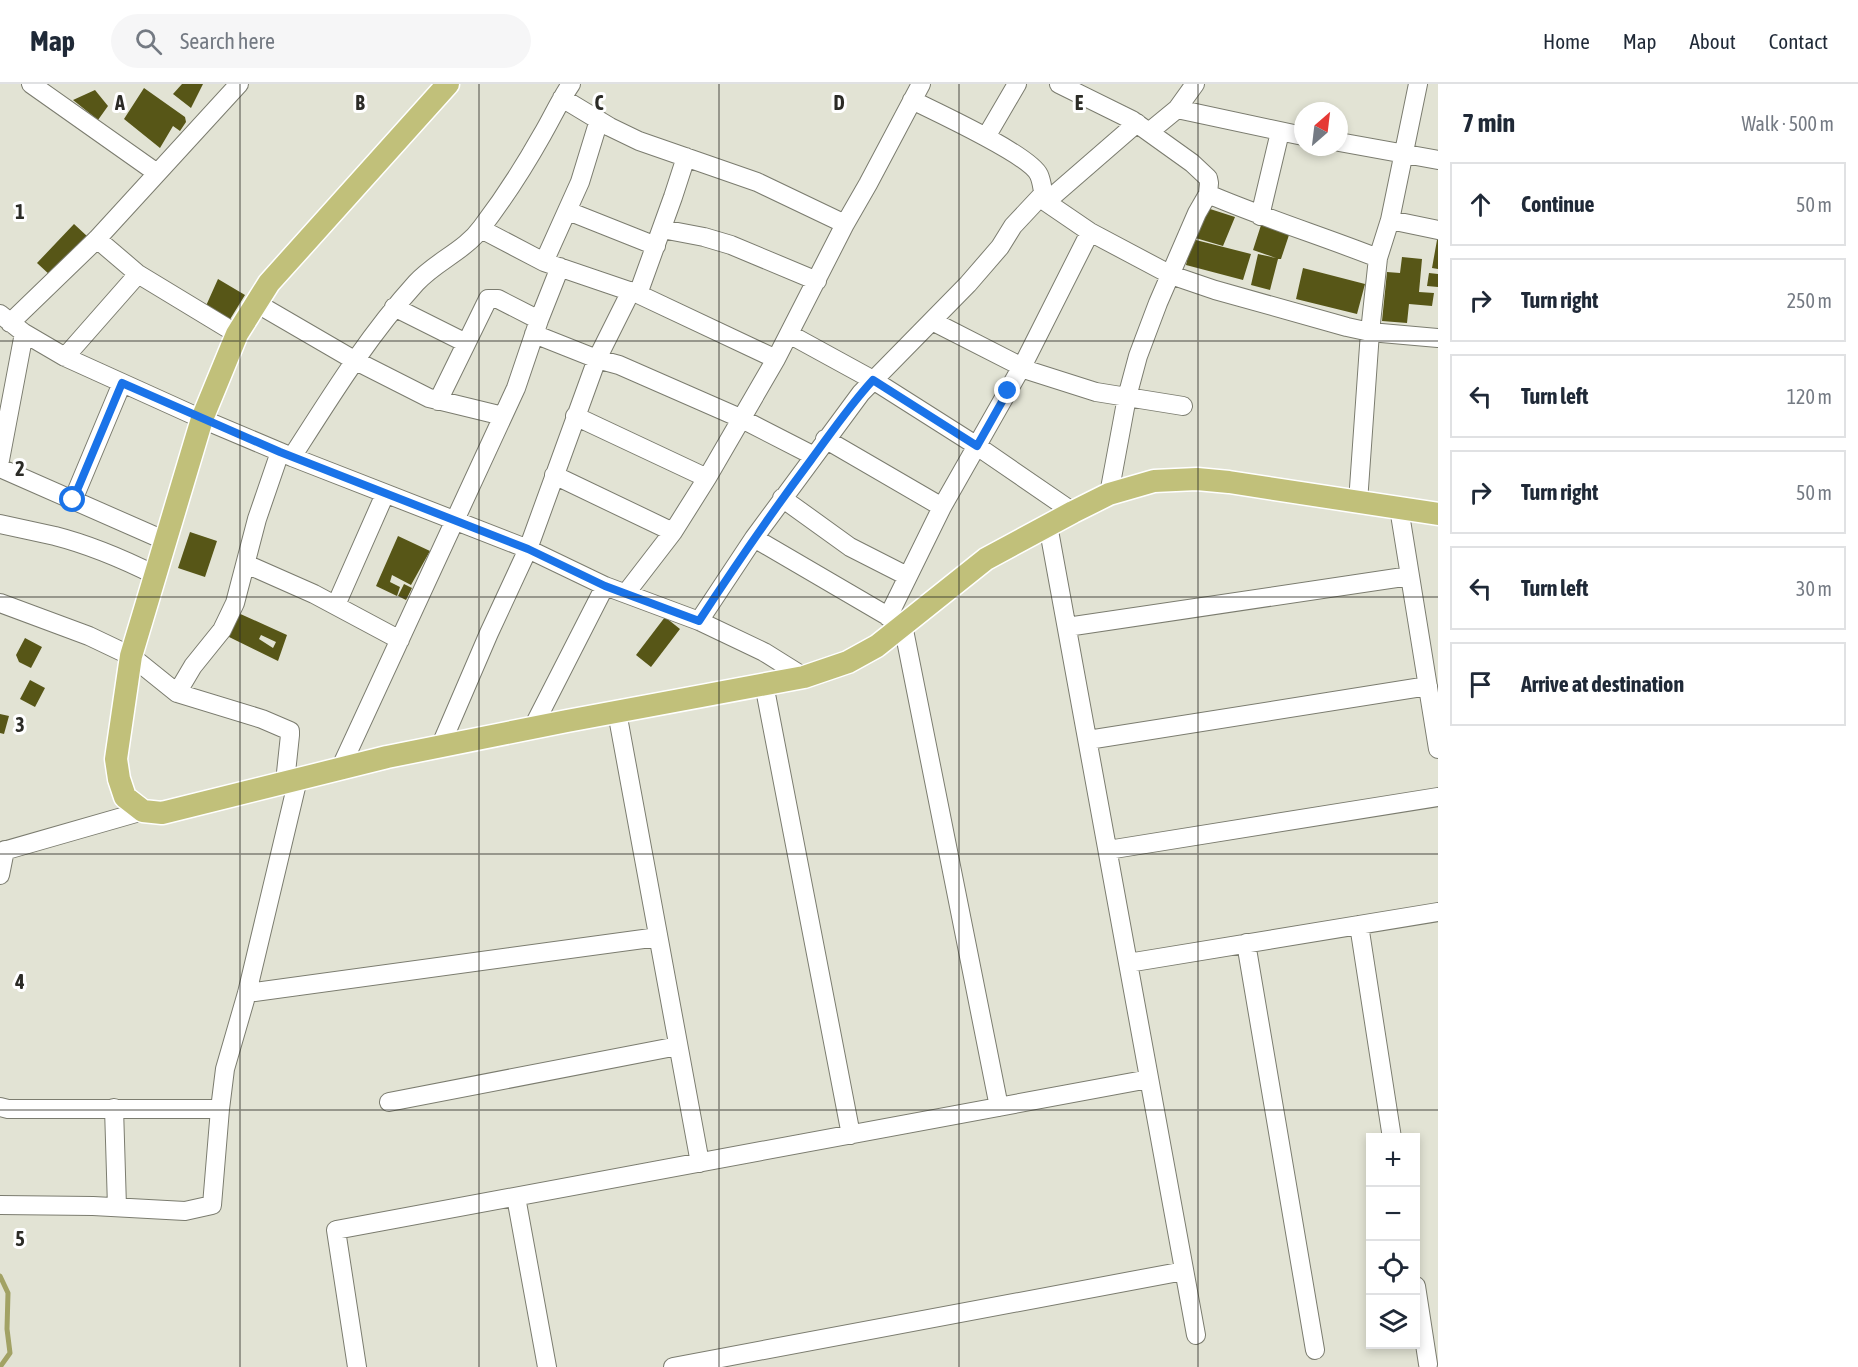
<!DOCTYPE html>
<meta charset="utf-8">
<style>
:root{--surface:#fff;--page:#f6f6f7;--text:#1f2937;--muted:#747a83;--line:#e0e1e3}
body{margin:0;font-family:"Asap Condensed",sans-serif;background:var(--page);color:var(--text)}
.controls{position:absolute;right:18px;bottom:18px;display:grid;overflow:hidden;border-radius:0px;box-shadow:0 3px 9px #0003}
.controls button{width:54px;height:54px;display:grid;place-items:center;padding:0;border:0;border-bottom:2px solid var(--line);background:var(--surface);color:var(--text);font:30px sans-serif}
.compass{position:absolute;left:1294px;top:18px;width:54px;height:54px;border-radius:50%;background:var(--surface);box-shadow:0 3px 9px #0003;rotate:28deg}
.stop{position:absolute;width:18px;height:18px;margin:-14px;border:4px solid #1a73e8;border-radius:50%;background:#fff}
.stop.end{background:#1a73e8;border-color:#fff;box-shadow:0 2px 6px #0008}
.list{margin:0;padding:0;list-style:none}
h2{display:flex;justify-content:space-between;align-items:center;height:78px;margin:0;padding:0 24px;font-size:26px}
h2 small{font-size:20px;font-weight:400;color:var(--muted)}
.list li{display:grid;grid-template-columns:39px 1fr auto;gap:18px;align-items:center;box-sizing:border-box;height:84px;margin:0 12px 12px;padding:0 12px;border:2px solid var(--line);border-radius:0px}
.list b{display:block;font-size:22px;white-space:nowrap}
.list em{font-size:20px;font-style:normal;color:var(--muted)}
.icon{flex:none;width:33px;height:33px;fill:none;stroke:currentColor;stroke-width:2;stroke-linecap:round;stroke-linejoin:round}
.map{position:relative;flex:none;width:1438px;height:1283px;overflow:hidden}
header{display:flex;align-items:center;gap:36px;box-sizing:border-box;height:84px;padding:0 30px;background:var(--surface);border-bottom:2px solid var(--line)}
header strong{font-size:28px}
nav{display:flex;gap:33px;margin-inline-start:auto;font-size:21px}
.search{width:420px;height:54px;background:var(--page);display:flex;align-items:center;gap:15px;box-sizing:border-box;padding:0 21px;border-radius:33px;color:var(--muted);font-size:22px}
main{display:flex}
aside{flex:1;background:var(--surface)}
.map>svg:first-child{display:block}
.lines{fill:none;stroke-linecap:round;stroke-linejoin:round}
.stream{stroke:#a2a264;stroke-width:5}
.building{fill:#575617;fill-rule:evenodd}
.minor-casing{stroke:#7b7c6f;stroke-width:20}
.major-casing{stroke:#fff;stroke-width:25}
.minor{stroke:#fff;stroke-width:18}
.major{stroke:#c1c07a;stroke-width:22}
.route{stroke:#1a73e8;stroke-width:8}
.grid{fill:none;stroke:#2b2b26;stroke-width:1.5;stroke-opacity:0.55}
.grid-label{font-size:20px;text-anchor:middle;font-weight:bold;fill:#2b2b26;stroke:#fff;stroke-width:6;stroke-linejoin:round;paint-order:stroke}
</style>
<header>
<strong>Map</strong>
<div class="search"><svg class="icon" aria-label="search" viewBox="0 0 24 24"><circle cx="10" cy="10" r="6"/><path d="M15 15l6 6"/></svg>Search here</div>
<nav><a>Home</a><a>Map</a><a>About</a><a>Contact</a></nav>
</header>
<main>
<div class="map">
<svg width="1438" height="1283" viewBox="0 0 1438 1283">
<rect width="100%" height="100%" fill="#e2e3d4"/>
<g class="lines">
<path class="stream" d="M0,1192l8,17 -1,36 3,24 -10,14"/>
</g>
<path class="building" d="M182,0h21l-12,24 -18,-14z
M144,4l41,29 1,5 -6,9 -7,-5 -13,22 -36,-29z
M95,6l13,16 -10,14 -25,-20z
M1207,124l28,9 -12,29 -31,-9z
M1262,138l28,10 -9,27h-3l-8,31 -19,-5 7,-31 18,4 -23,-8z
M74,140l14,13 -37,39 -14,-13z
M1192,155l59,15 -8,26 -57,-15z
M1437,156h1v29l-6,-1z
M1402,173l20,2 -3,33 15,1 -2,13 -23,-2 -2,19 -25,-2 5,-49 13,1z
M1303,184l62,16 -8,30 -61,-15z
M1429,189l9,1v13l-11,-1z
M218,195l27,16 -16,26 -24,-13z
M190,448l27,9 -12,36 -27,-9z
M398,452l32,15 -19,34 -19,-10 -2,7 10,5 -3,9 -21,-10z
M404,500l8,4 -6,12 -8,-4z
M236,528l51,23 -9,26 -53,-26zM261,551l15,7 -3,6 -14,-9z
M665,533l15,12 -29,38 -15,-12z
M25,554l17,9 -11,21 -12,-6 -3,-7z
M30,596l15,8 -10,19 -15,-8z
M0,630l9,2 -5,18 -4,-1z"/>
<g class="lines">
<g class="minor-casing">
<path id="minor" d="M31,0l126,89
M1059,0l73,36 60,43 16,15 1,5 -1,11 -11,19 -39,90 -20,53 -11,41 -18,97
M562,14l48,29 29,14 118,41 88,42
M912,16c24,12 118,55 127,75 4,9 3,18 7,27l44,30 81,43 44,15 132,37 23,5 68,6
M1177,25l126,27
M1149,48l28,-23 18,-25
M986,53l31,-53
M1339,58l99,18
M1208,110c56,24 114,42 170,64
M1046,118l91,-79
M568,127l88,35
M1260,132l20,-84
M1390,136l48,10
M481,145l63,33 94,32 138,65
M662,145l42,8 27,8 86,36
M97,155l41,35 99,60
M544,178l36,-80 19,-62
M638,210l35,-97 13,-40
M256,219l98,57 75,38 74,18
M394,223l72,36
M0,230l24,19 41,24 137,62 90,38 236,92 77,37 94,35 65,31 40,25
M932,237l98,50 66,21 87,14
M10,239l87,-84 142,-155
M534,250l63,25 22,6 121,53 74,38
M789,250l84,46 104,66 96,66
M65,273l73,-83
M438,317l50,-102h10l41,21
M575,332l132,62
M825,355l117,68
M292,373c39,-61 76,-121 124,-174 20,-22 49,-32 66,-56 22,-29 42,-60 60,-92 10,-17 18,-35 29,-51
M0,376l24,-127
M0,384l166,73
M554,391l119,57
M782,414l68,49 57,29
M73,416l49,-117
M1358,418l12,-170 8,-74 12,-38 28,-136
M1399,424l39,241
M0,440c18,4 37,8 55,12 35,9 68,23 100,39
M1048,441l148,810
M754,454l149,87 96,482
M246,480l68,30 86,46
M626,509l47,-61 34,-54 69,-119 69,-135 23,-40 53,-100
M0,519l89,33 42,20 46,37 85,26 28,12v4l-5,47
M336,521l49,-111
M888,533l54,-110 83,-146 65,-129
M699,537l55,-83 107,-145 107,-109 32,-37 13,-21 29,-31
M1067,543l343,-51
M764,600l87,451
M177,609l16,-27 29,-36 13,-27 22,-84 23,-67
M617,628l83,451
M533,643l72,-141
M1088,656l340,-54
M440,663l49,-114 39,-84 69,-190 34,-68
M340,685l176,-381 23,-68 21,-53
M1108,766l330,-53
M0,768l143,-41
M0,791l5,-25
M1359,841l33,213
M1246,859l69,407
M1128,879l310,-51
M247,909l411,-56
M389,1018l289,-56
M0,1023l8,2h212
M114,1024l3,99
M516,1113l31,170
M0,1121l93,1 92,5 27,-6 8,-96 5,-40 22,-76 51,-214
M1416,1202l12,78
M357,1283l-21,-137 813,-151
M673,1283l511,-96"/>
</g>
<g class="major-casing">
<path id="major" d="M448,0l-179,199 -32,51 -35,85 -71,237 -15,103 3,20 6,18 18,14 19,2 225,-56 180,-36 237,-44 44,-15 29,-16 109,-87 87,-47 36,-18 45,-13 43,-2 32,3 209,32"/>
</g>
<use href="#minor" class="minor"/>
<use href="#major" class="major"/>
</g>
<g class="lines">
<path class="route" d="M73,416l49,-117 158,69 248,97 77,37 94,35c36,-55 73,-109 112,-161 20,-27 39,-55 62,-80l104,66 31,-55"/>
</g>
<path class="grid" d="M240,0v1283M479,0v1283M719,0v1283M959,0v1283M1198,0v1283M0,257h1438M0,513h1438M0,770h1438M0,1026h1438"/>
<g class="grid-label">
<text x="120" y="26">A</text>
<text x="360" y="26">B</text>
<text x="599" y="26">C</text>
<text x="839" y="26">D</text>
<text x="1079" y="26">E</text>
<text x="20" y="135">1</text>
<text x="20" y="392">2</text>
<text x="20" y="648">3</text>
<text x="20" y="905">4</text>
<text x="20" y="1162">5</text>
</g>
</svg>
<div class="controls">
<button>+</button>
<button>−</button>
<button><svg class="icon" aria-label="locate" viewBox="0 0 24 24"><circle cx="12" cy="12" r="6"/><path d="M12 2v4M12 18v4M2 12h4M18 12h4"/></svg></button>
<button><svg class="icon" aria-label="layers" viewBox="0 0 24 24"><path d="M12 4l9 5-9 5-9-5zM3 14l9 5 9-5"/></svg></button>
</div>
<svg class="compass" viewBox="-18 -18 36 36"><path d="M0-13l5 13h-10z" fill="#e53935"/><path d="M0 13l5-13h-10z" fill="#747a83"/></svg>
<div class="stop" style="left:73px;top:416px"></div>
<div class="stop end" style="left:1008px;top:307px"></div>
</div>
<aside>
<h2>7 min<small>Walk · 500 m</small></h2>
<ul class="list">
<li><svg class="icon" aria-label="ahead" viewBox="0 0 24 24"><path d="M12 20V5M6 11l6-6 6 6"/></svg><div><b>Continue</b></div><em>50 m</em></li>
<li><svg class="icon" aria-label="right" viewBox="0 0 24 24"><path d="M7 20v-9h11M14 6l5 5-5 5"/></svg><div><b>Turn right</b></div><em>250 m</em></li>
<li><svg class="icon" aria-label="left" viewBox="0 0 24 24"><path d="M17 20v-9H6M10 6l-5 5 5 5"/></svg><div><b>Turn left</b></div><em>120 m</em></li>
<li><svg class="icon" aria-label="right" viewBox="0 0 24 24"><path d="M7 20v-9h11M14 6l5 5-5 5"/></svg><div><b>Turn right</b></div><em>50 m</em></li>
<li><svg class="icon" aria-label="left" viewBox="0 0 24 24"><path d="M17 20v-9H6M10 6l-5 5 5 5"/></svg><div><b>Turn left</b></div><em>30 m</em></li>
<li><svg class="icon" aria-label="arrive" viewBox="0 0 24 24"><path d="M6 21V4h12l-3 4 3 4H6"/></svg><div><b>Arrive at destination</b></div></li>
</ul>
</aside>
</main>
